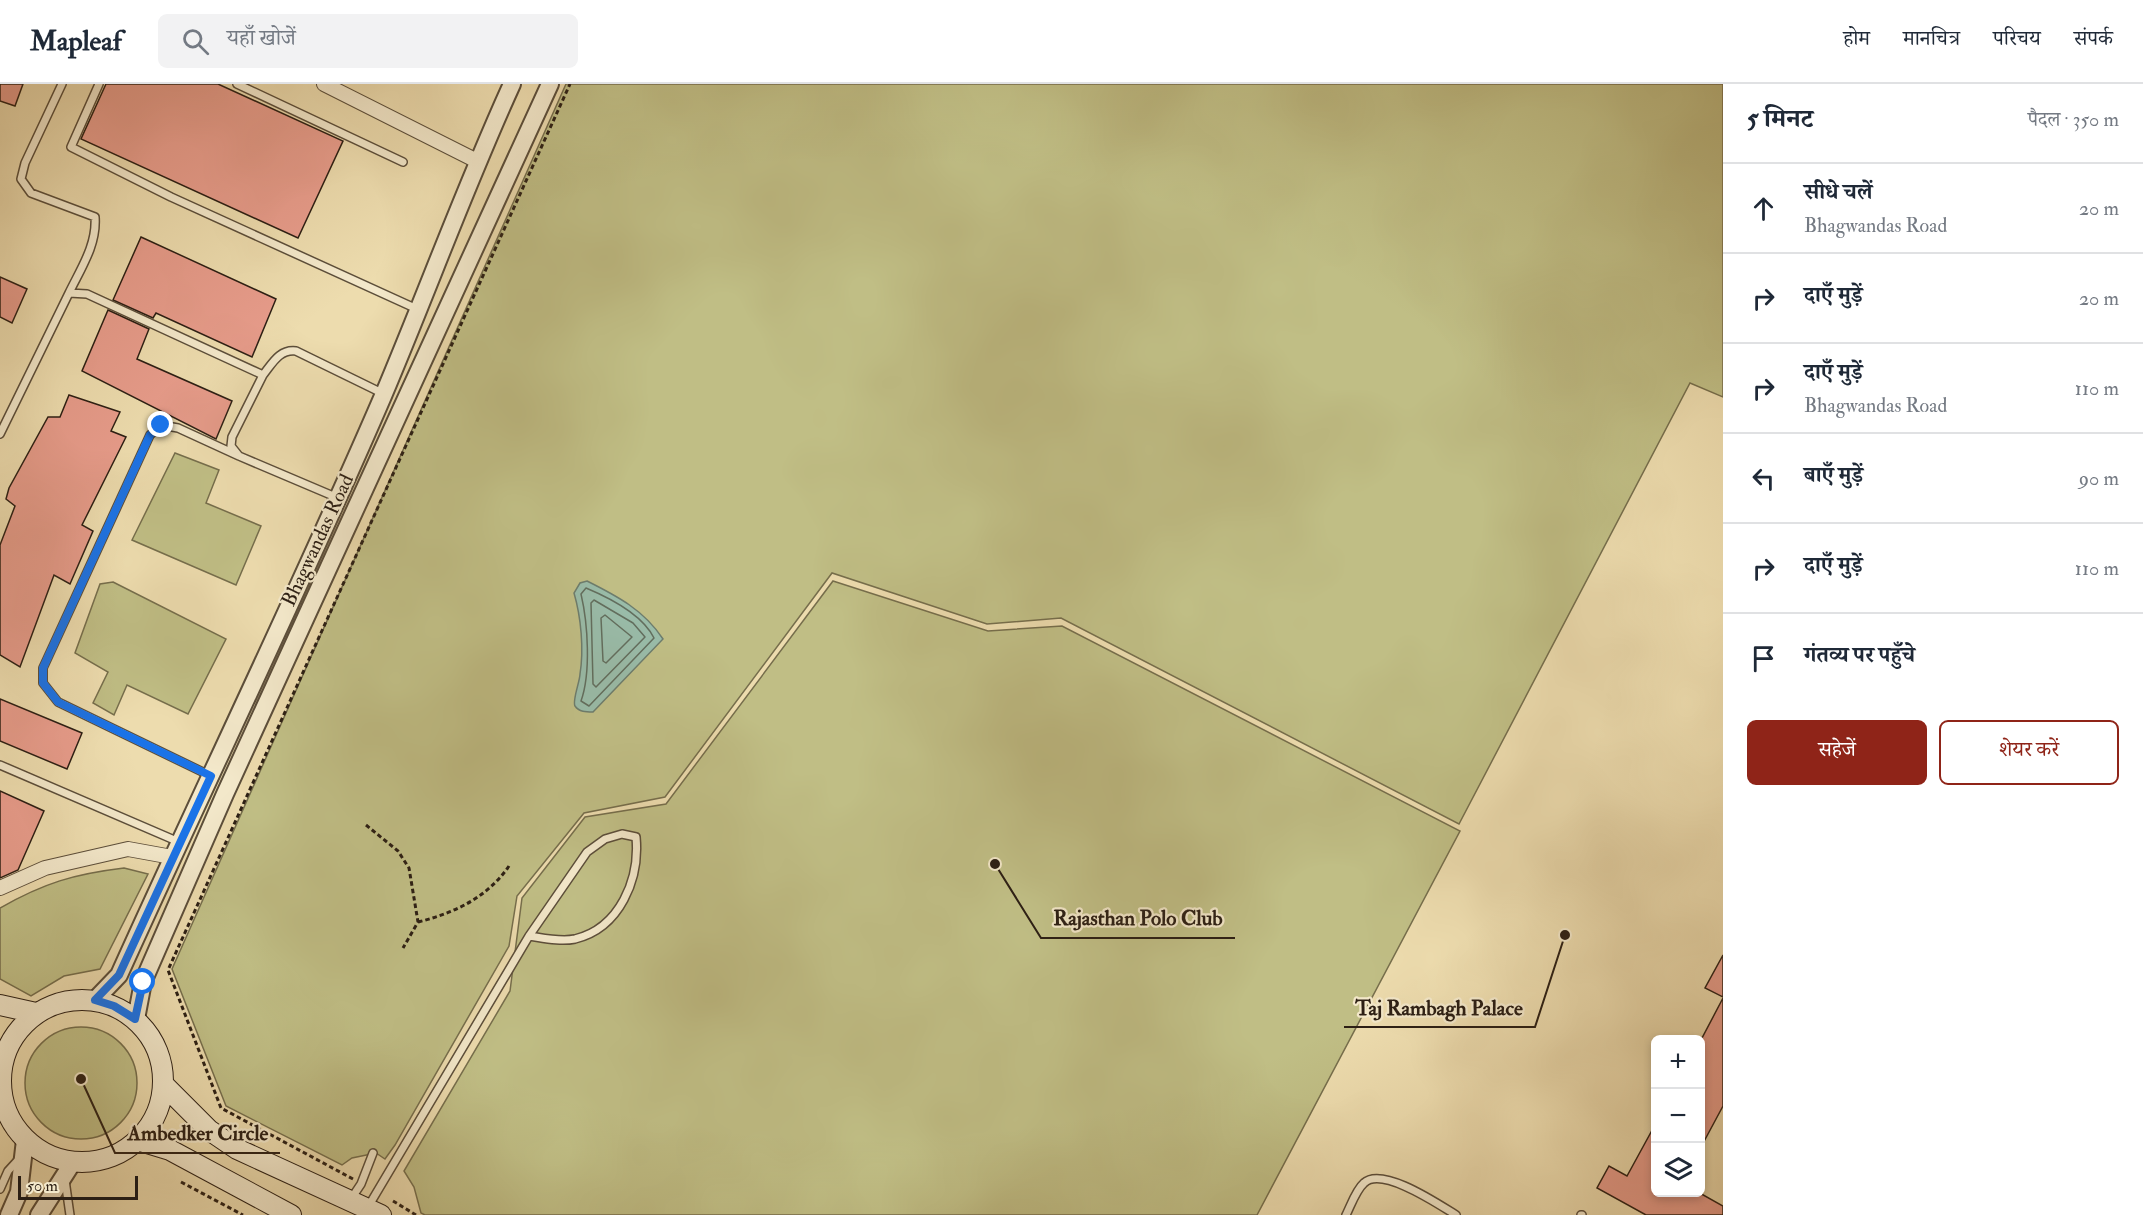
<!DOCTYPE html>
<html lang="hi">
<meta charset="utf-8">
<style>
:root{--surface:#fff;--page:#f2f2f3;--text:#1f2937;--muted:#747a83;--line:#e0e1e3;--accent:#8f2418}
body{margin:0;font-family:"IM FELL Double Pica","Noto Serif Devanagari",serif;background:var(--page);color:var(--text)}
.controls{position:absolute;right:18px;bottom:18px;display:grid;overflow:hidden;border-radius:9px;box-shadow:0 3px 9px #0003}
.controls button{width:54px;height:54px;display:grid;place-items:center;padding:0;border:0;border-bottom:2px solid var(--line);background:var(--surface);color:var(--text);font:30px sans-serif}
.scale{position:absolute;left:18px;bottom:15px;width:120px;box-sizing:border-box;padding-left:6px;border:3px solid #2c1f14;border-top:0;font-size:16px;line-height:21px;white-space:nowrap;color:#2c1f14;-webkit-text-stroke:4px #f3e8ca;paint-order:stroke}
.stop{position:absolute;width:18px;height:18px;margin:-14px;border:4px solid #1a73e8;border-radius:50%;background:#fff}
.stop.end{background:#1a73e8;border-color:#fff;box-shadow:0 2px 6px #0008}
.list{margin:0;padding:0;list-style:none}
h2{display:flex;justify-content:space-between;align-items:center;height:78px;margin:0;padding:0 24px;font-size:26px}
h2 small{font-size:20px;font-weight:400;color:var(--muted)}
.list li{display:grid;grid-template-columns:39px 1fr auto;gap:18px;align-items:center;box-sizing:border-box;height:90px;padding:0 24px;border-top:2px solid var(--line)}
.list b{display:block;font-size:22px;white-space:nowrap}
.list p{margin:0;font-size:20px;white-space:nowrap;color:var(--muted)}
.list em{font-size:20px;font-style:normal;color:var(--muted)}
.actions{display:flex;gap:12px;padding:18px 24px}
.actions a{flex:1;padding:14px 0;border:2px solid var(--accent);border-radius:9px;text-align:center;font-size:21px;color:var(--accent)}
.actions .main{background:var(--accent);color:#fff}
.icon{flex:none;width:33px;height:33px;fill:none;stroke:currentColor;stroke-width:2;stroke-linecap:round;stroke-linejoin:round}
.map{position:relative;flex:none;width:1723px;height:1131px;overflow:hidden}
header{display:flex;align-items:center;gap:36px;box-sizing:border-box;height:84px;padding:0 30px;background:var(--surface);border-bottom:2px solid var(--line)}
header strong{font-size:28px}
nav{display:flex;gap:33px;margin-inline-start:auto;font-size:21px}
.search{width:420px;height:54px;background:var(--page);display:flex;align-items:center;gap:15px;box-sizing:border-box;padding:0 21px;border-radius:9px;color:var(--muted);font-size:22px}
main{display:flex}
aside{flex:1;background:var(--surface)}
.map>svg:first-child{display:block}
.green{fill:#c0be85;stroke:#766e4c;stroke-width:1.5}
.water{fill:#99bca9;stroke:#6d7d6d;stroke-width:1.5}
.lines{fill:none;stroke-linecap:round;stroke-linejoin:round}
.shore{stroke:#626e5e;stroke-width:1.5}
.building{fill:#e79c8b;stroke:#2c1f14;stroke-width:1.5}
.service-casing{stroke:#5c4e3a;stroke-width:10}
.minor-casing{stroke:#5c4e3a;stroke-width:16}
.tertiary-casing{stroke:#5c4e3a;stroke-width:20}
.secondary-casing{stroke:#2c1f14;stroke-width:22}
.path{stroke:#2c1f14;stroke-width:3;stroke-dasharray:4.5 3;stroke-linecap:butt}
.service{stroke:#f3e8ca;stroke-width:7}
.minor{stroke:#f3e8ca;stroke-width:14}
.tertiary{stroke:#f3e8ca;stroke-width:16}
.secondary{stroke:#f3e8ca;stroke-width:20}
.route{stroke:#1a73e8;stroke-width:8}
.labels{text-anchor:middle;stroke-width:4.5;stroke-linejoin:round;paint-order:stroke}
.street-label{font-size:20px;fill:#2c1f14;stroke:#f3e8ca}
.leader{fill:none;stroke:#2c1f14;stroke-width:2}
.callout-dot{fill:#2c1f14;stroke:#f3e8ca;stroke-width:2}
.callout-label{font-size:21px;text-anchor:middle;font-weight:bold;fill:#2c1f14;stroke:#f3e8ca;stroke-width:4.5;stroke-linejoin:round;paint-order:stroke}
</style>
<header>
<strong>Mapleaf</strong>
<div class="search"><svg class="icon" aria-label="search" viewBox="0 0 24 24"><circle cx="10" cy="10" r="6"/><path d="M15 15l6 6"/></svg>यहाँ खोजें</div>
<nav><a>होम</a><a>मानचित्र</a><a>परिचय</a><a>संपर्क</a></nav>
</header>
<main>
<div class="map">
<svg width="1723" height="1131" viewBox="0 0 1723 1131">
<rect width="100%" height="100%" fill="#eddcae"/>
<filter id="stains"><feTurbulence type="fractalNoise" baseFrequency=".00333" numOctaves="4"/><feColorMatrix values="0 0 0 0 .2 0 0 0 0 .09 0 0 0 0 .02 0 0 0 .5 -.17"/></filter>
<radialGradient id="worn" r=".72"><stop offset=".6" stop-color="#630" stop-opacity="0"/><stop offset="1" stop-color="#630" stop-opacity=".3"/></radialGradient>
<path class="green" d="M566,0h1157v313l-33,-14 -231,441 -398,-206 -74,6 -155,-51 -167,224 -81,16 -67,83 -8,50 -114,199 -10,14 -9,-6 -24,5 -10,7 -116,-59 -54,-137z
M175,369l44,17 -13,33 55,23 -25,59 -104,-45z
M833,497l155,50 74,-5 398,205 -203,384h-832l-4,-2 -7,-26 -10,-16 106,-180 12,-93 63,-81 81,-13z
M113,498l113,57 -38,75 -61,-29 -13,30 -21,-12 15,-31 -33,-19 25,-69z
M124,784l24,6 -48,95 -36,7 -33,20 -31,-17v-71c44,-25 74,-34 124,-40z
M25 999a56 56 0 1 1 112 0a56 56 0 1 1-112 0Z"/>
<path class="water" d="M587,497c30,15 57,29 76,58l-70,73c-7,0 -14,0 -18,-6 -3,-5 5,-25 5,-32 4,-25 1,-57 -6,-81l6,-10z"/>
<g class="lines">
<path class="shore" d="M586,504c24,10 56,26 68,50l-65,68 -8,-5c10,-28 7,-77 0,-107z
M594,516l39,23 12,14 -49,50 -3,-3 -2,-81z
M605,531l27,22 -26,26 -3,-2 -2,-43z"/>
</g>
<path class="building" d="M0,0h23l-8,22 -15,-5z
M106,0h112l125,57 -45,97 -217,-99z
M141,153l135,62 -24,58 -96,-44 -3,5 -40,-18z
M0,193l27,12 -15,34 -12,-6z
M108,226l41,19 -12,30 95,42 -16,38 -134,-68z
M69,311l51,17 -9,19 15,6 -44,88 11,6 -23,53 -16,-9 -34,92 -20,-12v-110l15,-39 -9,-7 3,-11 39,-71h12z
M0,615l82,34 -15,36 -67,-28z
M0,707l44,20 -26,59 -18,8z
M1723,871v42l-18,-9z
M1723,914v108l-22,41v-107z
M1656,1039v69h42l25,14v9h-77l-49,-27 12,-22 18,10z"/>
<g class="lines">
<g class="service-casing">
<path id="service" d="M62,0l-37,79 -4,16 10,14 64,24c2,28 -14,51 -26,76
M99,0l-28,63 100,50 246,112
M237,0l166,78
M263,291l-31,62 -1,9 8,10 99,42
M0,350l69,-141 18,1 176,81c9,-11 16,-26 33,-24l88,43
M0,681l179,77
M211,692l-153,-74 -15,-19v-15l107,-233 11,-10 17,3 61,28
M65,1096l5,35
M0,1105l8,-18 11,-12
M351,1115l10,-15 12,-31
M368,1123l161,-271 58,-84 18,-13 17,-5 14,3c4,42 -16,91 -61,102 -15,3 -32,-1 -46,-3
M1346,1131c5,-10 10,-25 18,-32 18,-17 74,21 92,32
M1581,1131h1"/>
</g>
<g class="minor-casing">
<path id="minor" d="M324,0l153,77
M0,804l45,-20 83,-19 44,8"/>
</g>
<g class="tertiary-casing">
<path id="tertiary" d="M95,916l24,-25c87,-193 180,-384 264,-579 44,-104 82,-209 129,-312
M136,935l7,-37 82,-188 325,-710
M9,1131l10,-23 6,-52
M39,1131l34,-53"/>
</g>
<g class="secondary-casing">
<path id="secondary" d="M1 997a81 81 0 1 1 162 0a81 81 0 1 1-162 0Z
M0,921l36,8
M164,1001l45,45 28,19 144,66
M137,1056l33,10 121,65"/>
</g>
<path class="path" d="M366,741l32,26 11,17 9,54 -15,26
M418,838c36,-9 69,-24 91,-56
M353,1095l-132,-71 -53,-138 402,-886
M181,1098l62,33
M393,1117l23,14"/>
<use href="#service" class="service"/>
<use href="#minor" class="minor"/>
<use href="#tertiary" class="tertiary"/>
<use href="#secondary" class="secondary"/>
</g>
<g class="lines">
<path class="route" d="M143,898l-8,37 -21,-13 -19,-6 24,-25 92,-199 -153,-74 -15,-19v-15l107,-233 11,-10"/>
</g>
<g class="labels">
<g class="street-label">
<text transform="translate(317 456) rotate(-65)" y="7">Bhagwandas Road</text>
</g>
</g>
<path class="leader" d="M995 780L1041 854H1235M1565 851L1535 943H1344M81 995L115 1069H280"/>
<g class="callout-dot">
<circle cx="995" cy="780" r="6"/>
<circle cx="1565" cy="851" r="6"/>
<circle cx="81" cy="995" r="6"/>
</g>
<g class="callout-label">
<text x="1138" y="841">Rajasthan Polo Club</text>
<text x="1439" y="931">Taj Rambagh Palace</text>
<text x="198" y="1056">Ambedker Circle</text>
</g>
<rect width="100%" height="100%" filter="url(#stains)"/>
<rect width="100%" height="100%" fill="url(#worn)"/>
</svg>
<div class="controls">
<button>+</button>
<button>−</button>
<button><svg class="icon" aria-label="layers" viewBox="0 0 24 24"><path d="M12 4l9 5-9 5-9-5zM3 14l9 5 9-5"/></svg></button>
</div>
<div class="scale">50 m</div>
<div class="stop" style="left:143px;top:898px"></div>
<div class="stop end" style="left:161px;top:341px"></div>
</div>
<aside>
<h2>5 मिनट<small>पैदल · 350 m</small></h2>
<ul class="list">
<li><svg class="icon" aria-label="ahead" viewBox="0 0 24 24"><path d="M12 20V5M6 11l6-6 6 6"/></svg><div><b>सीधे चलें</b><p>Bhagwandas Road</p></div><em>20 m</em></li>
<li><svg class="icon" aria-label="right" viewBox="0 0 24 24"><path d="M7 20v-9h11M14 6l5 5-5 5"/></svg><div><b>दाएँ मुड़ें</b></div><em>20 m</em></li>
<li><svg class="icon" aria-label="right" viewBox="0 0 24 24"><path d="M7 20v-9h11M14 6l5 5-5 5"/></svg><div><b>दाएँ मुड़ें</b><p>Bhagwandas Road</p></div><em>110 m</em></li>
<li><svg class="icon" aria-label="left" viewBox="0 0 24 24"><path d="M17 20v-9H6M10 6l-5 5 5 5"/></svg><div><b>बाएँ मुड़ें</b></div><em>90 m</em></li>
<li><svg class="icon" aria-label="right" viewBox="0 0 24 24"><path d="M7 20v-9h11M14 6l5 5-5 5"/></svg><div><b>दाएँ मुड़ें</b></div><em>110 m</em></li>
<li><svg class="icon" aria-label="arrive" viewBox="0 0 24 24"><path d="M6 21V4h12l-3 4 3 4H6"/></svg><div><b>गंतव्य पर पहुँचे</b></div></li>
</ul>
<div class="actions"><a class="main">सहेजें</a><a>शेयर करें</a></div>
</aside>
</main>
